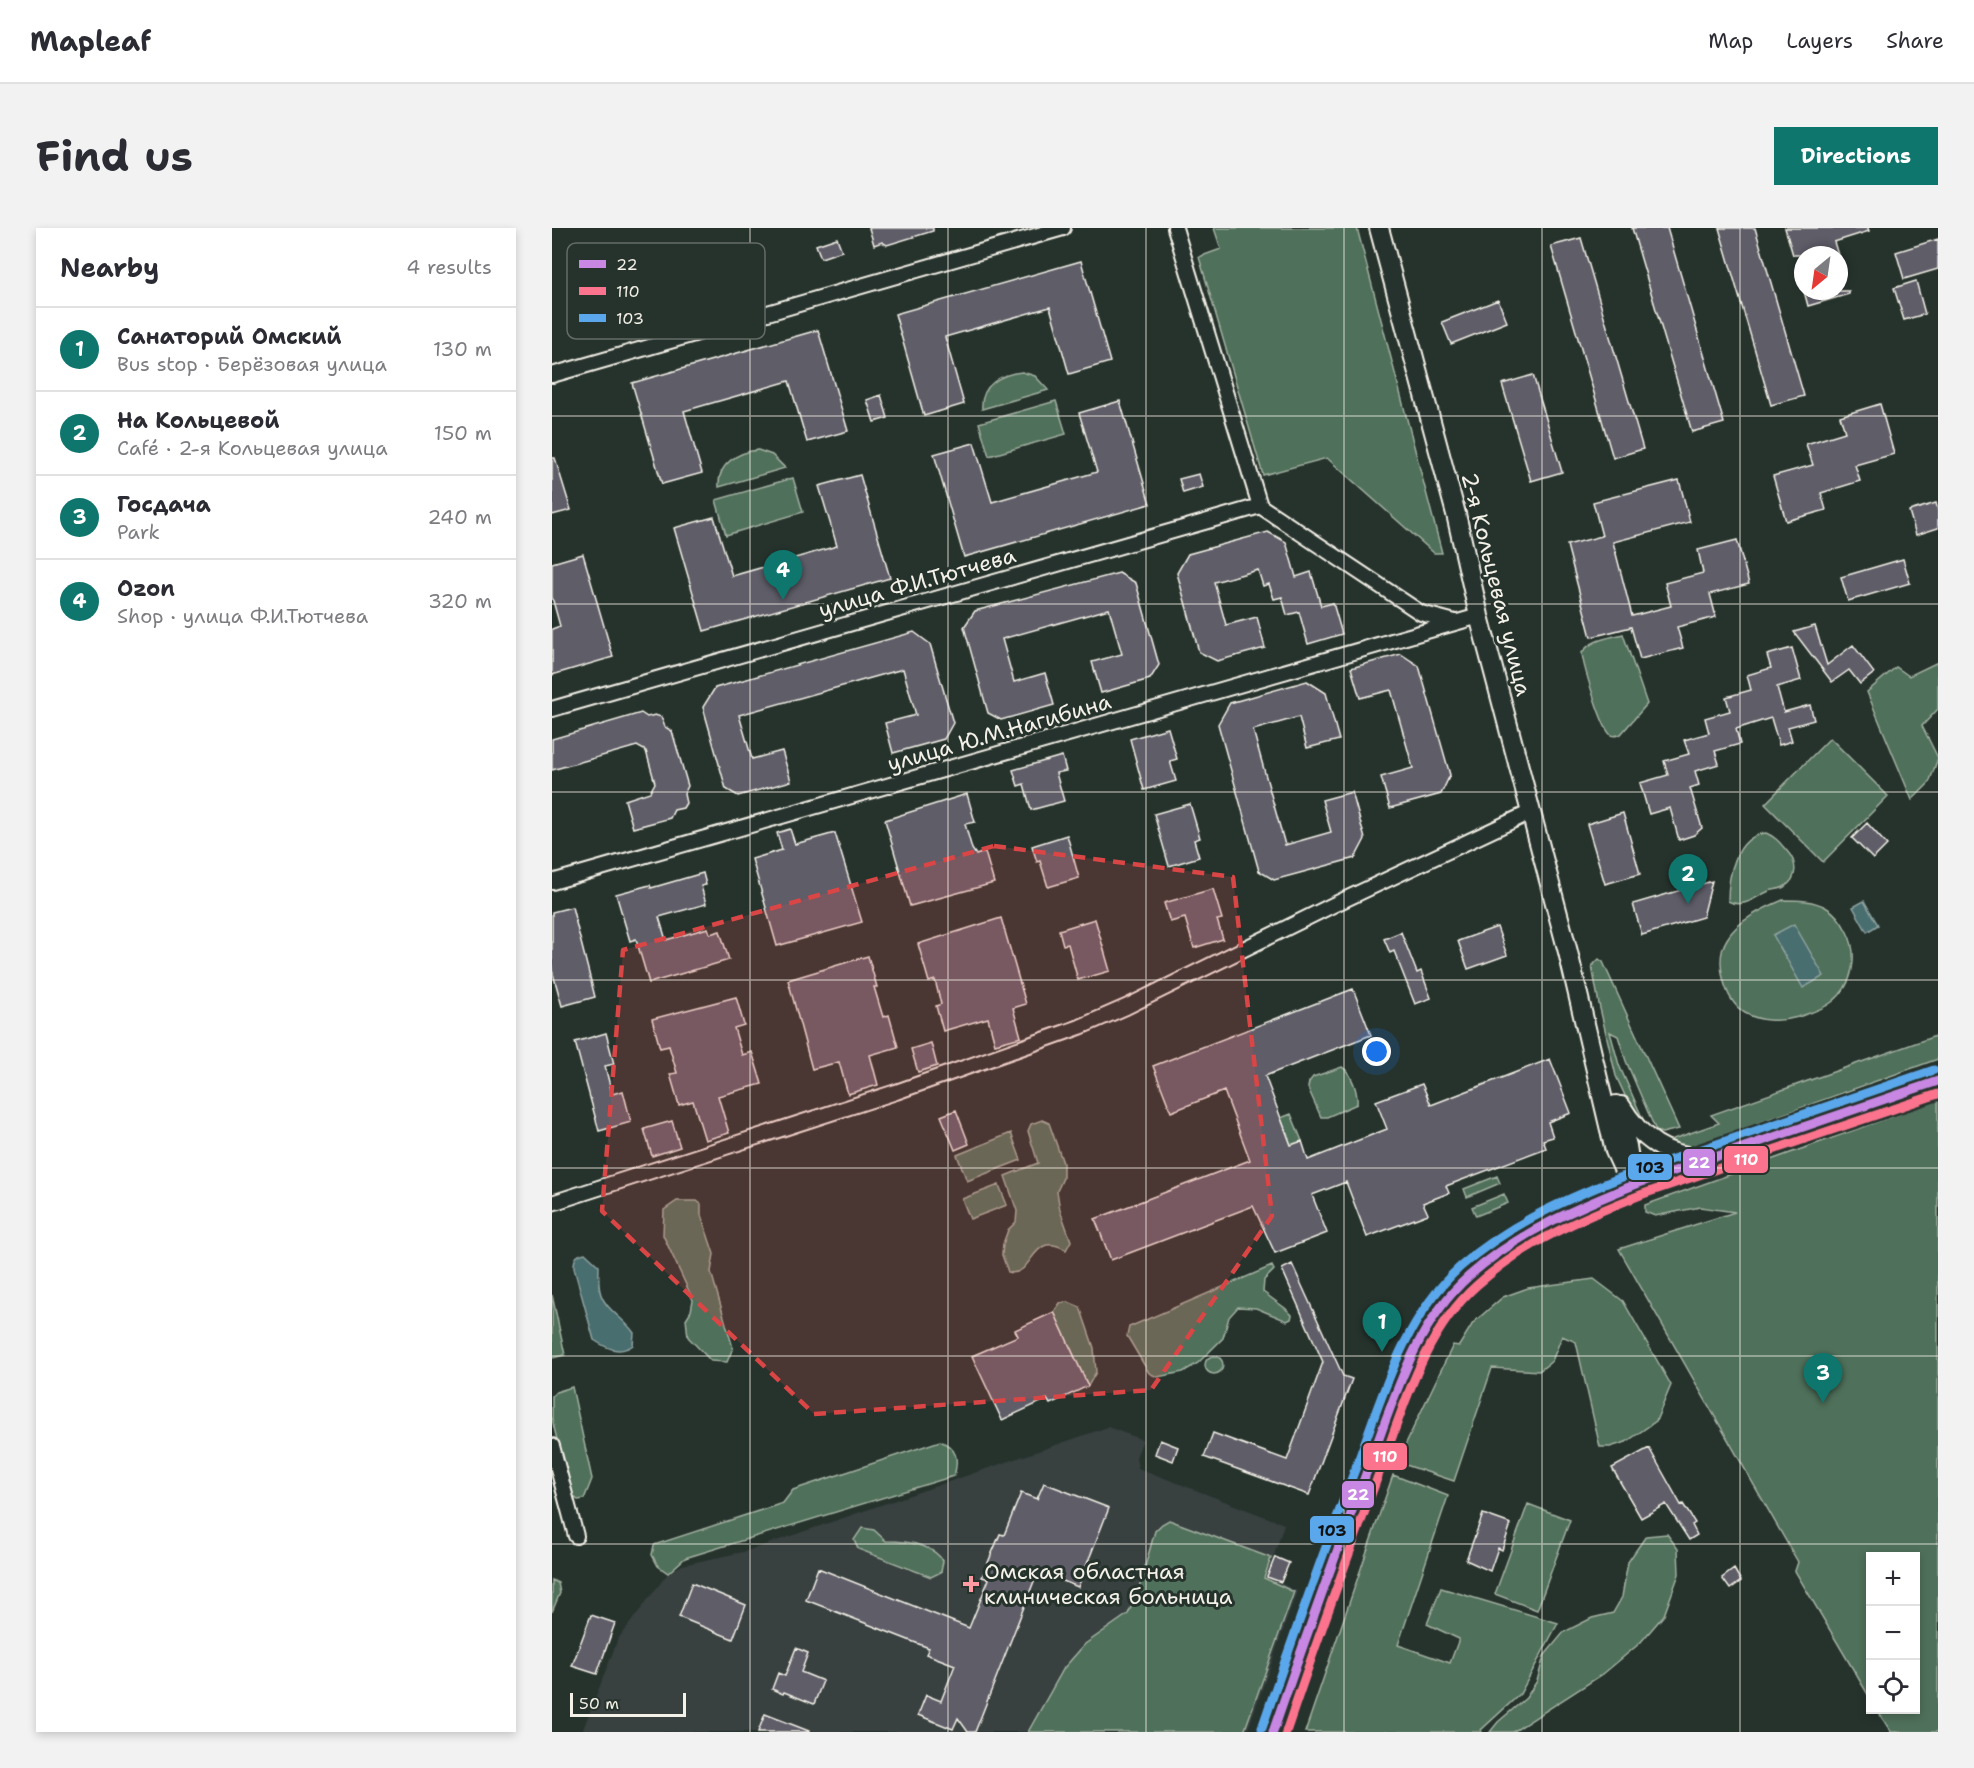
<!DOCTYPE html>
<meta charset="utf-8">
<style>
:root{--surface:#fff;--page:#f2f2f3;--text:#2b2b33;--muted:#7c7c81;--line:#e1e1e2;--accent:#0f766e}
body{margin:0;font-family:"Shantell Sans",sans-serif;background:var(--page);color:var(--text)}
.controls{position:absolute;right:18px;bottom:18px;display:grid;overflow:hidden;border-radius:0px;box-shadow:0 3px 9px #0003}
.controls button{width:54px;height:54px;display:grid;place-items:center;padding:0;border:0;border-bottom:2px solid var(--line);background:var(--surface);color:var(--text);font:30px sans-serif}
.compass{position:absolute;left:1242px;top:18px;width:54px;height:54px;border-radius:50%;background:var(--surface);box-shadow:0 3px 9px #0003;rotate:209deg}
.scale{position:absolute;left:18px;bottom:15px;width:116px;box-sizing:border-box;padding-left:6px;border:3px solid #f4f1e8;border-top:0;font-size:16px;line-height:21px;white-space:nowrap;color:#f4f1e8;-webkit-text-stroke:4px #26332d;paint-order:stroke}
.you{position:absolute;left:825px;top:824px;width:21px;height:21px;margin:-15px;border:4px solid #fff;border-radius:50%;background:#1a73e8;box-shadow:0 0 0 9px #1a73e833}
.badge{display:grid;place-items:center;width:39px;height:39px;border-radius:50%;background:var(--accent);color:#fff;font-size:20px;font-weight:700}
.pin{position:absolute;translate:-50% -50px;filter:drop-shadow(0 2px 3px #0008)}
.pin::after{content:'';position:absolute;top:32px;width:21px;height:18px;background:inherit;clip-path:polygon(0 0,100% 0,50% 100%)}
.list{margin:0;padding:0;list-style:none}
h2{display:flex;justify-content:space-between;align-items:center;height:78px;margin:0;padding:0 24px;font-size:26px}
h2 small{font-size:20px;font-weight:400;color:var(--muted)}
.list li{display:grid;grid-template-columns:39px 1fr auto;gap:18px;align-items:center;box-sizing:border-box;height:84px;padding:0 24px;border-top:2px solid var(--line)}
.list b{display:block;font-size:22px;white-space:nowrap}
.list p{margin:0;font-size:20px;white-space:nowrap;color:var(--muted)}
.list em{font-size:20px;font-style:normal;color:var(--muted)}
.icon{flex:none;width:33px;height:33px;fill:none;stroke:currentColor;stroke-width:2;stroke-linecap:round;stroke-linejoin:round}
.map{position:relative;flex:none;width:1386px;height:1504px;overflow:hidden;border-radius:0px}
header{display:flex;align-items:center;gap:36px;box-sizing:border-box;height:84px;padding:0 30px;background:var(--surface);border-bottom:2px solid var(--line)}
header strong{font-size:28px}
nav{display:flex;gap:33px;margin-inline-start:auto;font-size:21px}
.intro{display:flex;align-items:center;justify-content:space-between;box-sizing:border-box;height:144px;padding:0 36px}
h1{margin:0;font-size:42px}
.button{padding:15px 27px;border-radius:0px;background:var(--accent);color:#fff;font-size:21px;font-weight:700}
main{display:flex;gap:36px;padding:0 36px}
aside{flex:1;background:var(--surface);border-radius:0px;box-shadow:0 3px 9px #0003}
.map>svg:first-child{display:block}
.built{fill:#37403f}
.green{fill:#4f705a;stroke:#a2b0a1;stroke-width:1.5}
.water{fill:#4a6e6f;stroke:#8ea29f;stroke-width:1.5}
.building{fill:#5f5d68;stroke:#f4f1e8;stroke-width:1.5}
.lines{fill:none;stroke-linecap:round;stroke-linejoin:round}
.minor-casing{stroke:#f4f1e8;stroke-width:18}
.secondary-casing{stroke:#f4f1e8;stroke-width:22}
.minor{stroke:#26332d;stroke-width:14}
.secondary{stroke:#26332d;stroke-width:18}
.bus-1-casing{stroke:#26332d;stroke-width:14}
.bus-2-casing{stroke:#26332d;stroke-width:14}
.bus-3-casing{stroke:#26332d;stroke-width:14}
.bus-1{stroke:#c787e3;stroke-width:9}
.bus-2{stroke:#fc738d;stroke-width:9}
.bus-3{stroke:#5aa8eb;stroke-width:9}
.marked{fill:#da4645;fill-opacity:0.2;stroke:#da4645;stroke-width:4.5;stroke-dasharray:12 8;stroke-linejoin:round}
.grid{fill:none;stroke:#f4f1e8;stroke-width:1.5;stroke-opacity:0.55}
.poi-dot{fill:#ff9aa2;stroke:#26332d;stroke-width:2}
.labels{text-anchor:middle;stroke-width:6;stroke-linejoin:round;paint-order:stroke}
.street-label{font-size:22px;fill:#f4f1e8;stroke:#26332d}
.poi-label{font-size:22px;fill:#f4f1e8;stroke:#26332d;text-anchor:start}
.key{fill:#26332d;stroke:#646c65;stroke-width:1.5}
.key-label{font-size:16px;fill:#f4f1e8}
.line-badge{stroke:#26332d;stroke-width:2}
.badge-label{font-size:16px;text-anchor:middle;font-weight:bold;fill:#fff}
.pale-badge-label{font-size:16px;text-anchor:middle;font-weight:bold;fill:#111}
</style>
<header>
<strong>Mapleaf</strong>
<nav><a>Map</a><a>Layers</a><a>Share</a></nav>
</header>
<div class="intro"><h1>Find us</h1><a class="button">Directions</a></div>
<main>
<aside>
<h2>Nearby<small>4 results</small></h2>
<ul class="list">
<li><span class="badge">1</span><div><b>Санаторий Омский</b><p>Bus stop · Берёзовая улица</p></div><em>130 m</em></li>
<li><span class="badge">2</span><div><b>На Кольцевой</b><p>Café · 2-я Кольцевая улица</p></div><em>150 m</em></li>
<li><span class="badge">3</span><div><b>Госдача</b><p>Park</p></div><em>240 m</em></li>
<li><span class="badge">4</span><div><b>Ozon</b><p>Shop · улица Ф.И.Тютчева</p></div><em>320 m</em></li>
</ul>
</aside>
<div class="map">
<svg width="1386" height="1504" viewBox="0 0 1386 1504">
<rect width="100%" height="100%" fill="#26332d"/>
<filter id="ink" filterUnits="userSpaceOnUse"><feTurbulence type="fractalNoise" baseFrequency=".0167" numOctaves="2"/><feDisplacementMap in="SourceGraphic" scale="12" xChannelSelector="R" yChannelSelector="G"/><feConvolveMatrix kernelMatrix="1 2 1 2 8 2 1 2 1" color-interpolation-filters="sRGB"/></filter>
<g filter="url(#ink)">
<path class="built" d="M556,1199l35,13 -7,17 2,11 146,56 -17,53 30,14 -50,141h-665l36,-93 50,-66 14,-8 65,-14z"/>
<path class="green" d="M662,0h143l85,325h-8l-107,-95 -64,17 -64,-218 22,-8z
M470,144l13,4 13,14 -66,19c-2,-24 19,-35 40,-37z
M504,173l10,33 -77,22 -10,-33z
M206,222l14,5 13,13 -66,19c-2,-23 19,-35 39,-37z
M241,250l10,34 -77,23 -10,-35z
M1071,406l24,70 -26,30c-4,1 -6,3 -10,1 -9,-6 -28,-70 -29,-82 9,-14 27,-15 41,-19z
M1386,434v47l-16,17 16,32 -9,25 -17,17 -45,-108 29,-25 13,9z
M1278,510l58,58 -65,66 -58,-58z
M1214,605c10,4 14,10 21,18 10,11 12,27 -3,36 -5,3 -12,2 -17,5 -13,6 -25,17 -39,9 0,-24 7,-65 38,-68z
M1231,672c14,0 31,0 44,8 9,5 16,16 20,24 12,23 6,54 -15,70 -10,8 -22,11 -34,15 -17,5 -37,5 -53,-4 -21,-13 -31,-53 -18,-74 11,-19 37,-31 56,-39z
M1047,731l4,3 76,167 -17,4 -6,-2 -30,-70 -8,-25 -8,-4 9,33 26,59 -11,-9 -18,-39 -17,-72 -7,-38z
M1386,807v24l-244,87 -11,3 -21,-6 57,-20 -8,-8z
M790,839c10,6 16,26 15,37l-30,13h-6l-13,-29 1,-6 4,-5z
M1386,872v632h-47l-14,-22h39v-154h-46v142l-75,-127 3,-9 -179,-313 116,-37 -35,-5 -45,9 -10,-4v-7z
M739,886l11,27 -11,4 -10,-27z
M490,892l7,3 14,40v15l-6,13 3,19 11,31 -5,9c-36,-21 -32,29 -58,22l-6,-17 1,-11 5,-14 8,-8 1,-11 -12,-35 33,-13 -10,-32 3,-7z
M459,905l10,27 -54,21 -10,-26z
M945,948l3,7 -33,14 -3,-8z
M447,957l8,20 -37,14 -8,-20z
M952,966l4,9 -32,13 -4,-9z
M125,973h20l4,3v11l13,39 -3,18 22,76 -6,14 -16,-1 -23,-24 -2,-18 5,-8 2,-11 -30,-65 1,-25z
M720,1038l2,4 -10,10 -1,12 22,16 7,7 -1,4 -4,2 -31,-13 -18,-1 -9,10 -6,21 -25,25 -15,9 -26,5 -8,-4 -22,-37 2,-9z
M1042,1051l29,22 48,84 -15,36 -30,21 -16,5h-10l-24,-105 -14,-6 -10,25 -13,10 -47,-3 -38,113 -57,-19 56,-117 6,1 14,-23 30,-26 25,-9z
M0,1067l13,60 -13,3z
M516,1074l12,5 14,41 2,24 -8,14 -34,-74 6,-9z
M653 1137a9 9 0 1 1 18 0a9 9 0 1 1-18 0Z
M20,1159l20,92 -8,20 -6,1 -8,-6 -18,-75v-23l4,-4z
M388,1213c17,7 19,18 14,35l-269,82 -17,15 -10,-7 -6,-11 2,-10 129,-42 10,-13z
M841,1247l55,21 -50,149 52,18 9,-24 -32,-15 14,-36 117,35 -38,71 -39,36 1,2h-177z
M976,1276l42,16 -33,90 -42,-16z
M617,1292l102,38 -7,20 30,14 -50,140h-216l36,-64 21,-24 43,-30 11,-26 16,-57 7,-7z
M310,1300l12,2 12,11c20,0 46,3 57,20l-2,11 -10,5 -73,-28 -4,-9z
M1115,1306l11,15 1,25 -15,41 -24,28 -37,31 -90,58h-23l8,-10 28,-24 11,-17 7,-25 20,-24 28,-14 21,-5 9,-16 6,-35 18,-26z
M0,1352l6,3 2,10 -8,19z"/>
<path class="water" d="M1312,673l14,24 -11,7 -14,-25z
M1242,696l30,52 -21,12 -30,-53z
M33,1025l14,13c0,8 -1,17 1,25 3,17 25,28 34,42l-1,12c-13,10 -27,3 -39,-5l-20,-72c0,-9 1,-13 11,-15z"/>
<path class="building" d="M317,0h64v3l-46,14 -5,-3 -8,3z
M1080,0h35l57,195 -32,9z
M1167,0h36l49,168 -33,9z
M1233,0h83l1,3 -35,11 4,13h-45z
M285,10l5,13 -21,7 -5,-13z
M1029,10l62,211 -30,9 -62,-212z
M1386,11v30l-34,10 -8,-27z
M529,33l29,101 -41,12 -19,-67 -105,30 19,67 -40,12 -29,-102z
M1364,53l9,33 -21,6 -10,-32z
M1252,63h45v3l-41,12z
M946,72l9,22 -56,22 -9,-22z
M266,102l30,101 -41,11 -18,-61 -105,30 18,62 -40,11 -30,-101z
M981,147l29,97 -31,9 -29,-97z
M329,167l7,23 -14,4 -7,-22z
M568,173l30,103 -186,53 -30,-103 40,-11 18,59 105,-30 -18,-59z
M1328,176l14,50 -39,11 5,16 -39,12 5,17 -40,11 -13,-45 40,-11 -7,-21 39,-12 -5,-16z
M0,230h3l16,52 -19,5z
M647,246l4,13 -20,6 -4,-14z
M308,247l30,103 -186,53 -30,-103 40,-11 18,59 105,-30 -18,-60z
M1127,252l11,42 -77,20 19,74 39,-10 -6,-23 38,-10 -5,-23 39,-10 12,44 -39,10 6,23 -39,10 6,21 -43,11 -9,-32 -40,10 -24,-92 35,-9 -9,-34z
M1384,275l2,8v17l-22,7 -7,-24z
M716,304l18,10 10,35 15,-5 10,34 12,-3 9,31 -34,10 -9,-32 -12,3 -5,-18 -8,2 -5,-15 -6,2 -5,-16 -44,12 12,43 31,-8 8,31 -48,13 -18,-9 -22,-79 11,-19z
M31,326l30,103 -61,18v-46l8,-3 -8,-29v-34z
M1351,331l7,24 -62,18 -7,-24z
M567,345l17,10 23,82 -9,14 -49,14 -9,-31 30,-8 -13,-45 -107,30 12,43 31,-9 9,32 -53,15 -13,-7 -24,-86 11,-16z
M1263,398l12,39 26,-20 21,28 -14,11 -11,-14 -17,12 -38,-50z
M362,404l16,12 23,79 -9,16 -51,14 -8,-30 31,-8 -13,-46 -164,46 13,44 30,-8 9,30 -53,15 -12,-7 -23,-82 12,-19z
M1240,420l9,32 -24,7 7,25 26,-7 4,15 -26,7 4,14 -13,4 -8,-27 -35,11 4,15 -25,7 4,13 -24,7 4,14 -9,3 12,40 -8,7 -15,5 -9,-32 -21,6 -9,-31 28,-8 -4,-14 25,-7 -5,-14 25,-7 -4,-15 25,-7 -4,-14 25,-7 -4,-15 24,-7 -4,-13z
M849,426l18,12 31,109 -9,19 -51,14 -9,-31 32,-9 -22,-78 -31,8 -9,-30z
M755,453l19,12 13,47 -32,8 -8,-31 -46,13 32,115 46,-13 -9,-32 30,-8 13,47 -10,19 -81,22 -15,-9 -41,-147 12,-21z
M89,485l6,4 8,-2 6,2 4,10 7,4 16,55 -4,8 2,9 -3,5 -9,2 -4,8 -37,10 -8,-28 25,-8 5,-9 -9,-32 -9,-5 -85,24v-31z
M616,500l9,31 -7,2 6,20 -32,9 -14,-51z
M510,528l4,15 -10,2 8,28 -33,9 -7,-26 -6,2 -5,-16z
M415,566l8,28 -10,2 7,25 4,6 9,-3 9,31 -84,23 -25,-86z
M638,576l10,34 -6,2 5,17 -30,9 -15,-52z
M1071,585l17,61 -35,10 -18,-60z
M1315,595l20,22 -14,14 -21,-21z
M238,601l5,15 40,-11 27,89 -85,24 -25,-87 30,-9 -5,-17z
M515,607l12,43 -31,9 -8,-26 -3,1 -5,-16z
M151,645l3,12 -5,1 5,18 -47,13 7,23 42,-12 2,6 10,-3 9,29 -80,23 -13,-44 -6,2 -14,-47 34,-9 1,3z
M1160,653l-9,36 -61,18 -9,-31z
M661,661l9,30 -5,1 6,19 -29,9 -9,-30 -15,4 -6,-19z
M20,679l23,90 -33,9 -10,-36v-58z
M449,690l25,86 -13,4 8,29 -26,7 -7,-26 -45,13 -7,-25 5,-2 -6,-24 -6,2 -11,-38z
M543,691l15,52 -32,9 -10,-36 -5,1 -4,-15z
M945,699l10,28 -39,14 -10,-28z
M849,704l16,41 4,-2 10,27 -16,6 -21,-53 -4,2 -6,-14z
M316,728l9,31h-3l9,30 6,-2 9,32 -28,8 8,30 -30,9 -9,-32 -27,7 -24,-89z
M801,761l18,46 -106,41 26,69 11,-4 6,19 79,-31 -11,-28 46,-17 9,21 119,-46 21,54 -23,9 5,15 -10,3 3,8 -100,38 3,7 -26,10 5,11 -61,23 -21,-55 -34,13 15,38 -52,20 -22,-47 -142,54 -16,-41 155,-59 -26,-69 -53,21 -18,-46z
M184,769l8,28 -10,3 8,27 10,-3 10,32 -44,12 11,37 -24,7 -12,-39 -14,4 -9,-31 7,-1 -8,-27 -9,2 -8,-29z
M54,805l8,31 -9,2 7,28 11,-3 8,31 -32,9 -24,-89z
M379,815l6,23 -19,6 -7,-23z
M404,882l13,34 -14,6 -14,-34z
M120,893l8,26 -28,9 -8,-27z
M740,1036l51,112 9,3 -43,116 -105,-38 9,-24 74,27 36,-98 -41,-93z
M502,1084l34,74 -38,18 -3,-5 -45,21 -30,-64 46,-20 -3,-6z
M608,1212l18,7 -5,14 -18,-7z
M1097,1220l32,57 2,-1 12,19 -3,2 5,10 -8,5 -23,-36 -25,14 -29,-50z
M492,1255l65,25 -31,79 -40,-16 -63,161h-7l-10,-14 -5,11 -35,-14 8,-20 15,6 14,-36 -29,-11 3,-6 -123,-48 12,-32 151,60 20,-49 -7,-2 18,-43 4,1 17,-42 16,6z
M931,1286l28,10 -9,26 -4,-2 -8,23 -24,-11z
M723,1329l14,6 -8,19 -14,-5z
M1182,1341l7,12 -11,8 -8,-11z
M140,1355l54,22 -13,34 -54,-22z
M39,1387l24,8 -18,51 -25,-8z
M244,1420l12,5 -7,19 22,9 -9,23 -30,-12 -1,2 -11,-5 6,-16 7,3z
M213,1486l44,17v1h-51z"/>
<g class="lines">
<g class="minor-casing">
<path id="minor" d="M623,0l85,278 161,107 34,9
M0,147l511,-147
M0,481l708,-203
M0,654l927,-266
M0,975l344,-111 184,-65 46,-20 207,-102 198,-93
M0,1218l24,90"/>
</g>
<g class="secondary-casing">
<path id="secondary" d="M827,0l77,286 23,102 89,336 47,199 16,35
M1064,877l11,41 4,26
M1069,878c19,32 47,53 85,51
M721,1504l55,-159 83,-218c55,-124 203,-163 320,-203 69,-24 138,-47 207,-71"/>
</g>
<use href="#minor" class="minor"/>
<use href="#secondary" class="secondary"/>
<g class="bus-1-casing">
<path id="bus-1" d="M721,1504c30,-87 61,-174 94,-261 26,-68 46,-145 102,-195 49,-44 110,-69 170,-93l299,-102"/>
</g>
<g class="bus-2-casing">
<path id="bus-2" d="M734,1504c29,-86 60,-171 92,-256 25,-66 44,-142 99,-191 48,-43 107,-68 166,-91l295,-100"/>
</g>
<g class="bus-3-casing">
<path id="bus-3" d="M710,1500c30,-88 61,-175 94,-261 26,-70 47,-148 104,-200 51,-45 113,-71 175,-95l299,-102"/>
</g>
<use href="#bus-1" class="bus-1"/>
<use href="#bus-2" class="bus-2"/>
<use href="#bus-3" class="bus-3"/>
</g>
</g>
<path class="marked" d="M442,618l239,31 39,339 -121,174 -337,24 -212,-203 21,-261z"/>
<path class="grid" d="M198,0v1504M396,0v1504M594,0v1504M792,0v1504M990,0v1504M1188,0v1504M0,188h1386M0,376h1386M0,564h1386M0,752h1386M0,940h1386M0,1128h1386M0,1316h1386"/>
<path class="poi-dot" d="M416 1347h6v6h6v6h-6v6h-6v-6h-6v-6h6z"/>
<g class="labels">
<g class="street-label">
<text transform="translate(365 354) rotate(-16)" y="8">улица Ф.И.Тютчева</text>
<text transform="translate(945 356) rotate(76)" y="8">2-я Кольцевая улица</text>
<text transform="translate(447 504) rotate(-16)" y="8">улица Ю.М.Нагибина</text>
</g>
<g class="poi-label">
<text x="432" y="1351">Омская областная<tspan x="432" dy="25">клиническая больница</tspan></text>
</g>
</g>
<rect x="15" y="15" width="198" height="96" rx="9" class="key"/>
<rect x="27" y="32" width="27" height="8" fill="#c787e3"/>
<rect x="27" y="59" width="27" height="8" fill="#fc738d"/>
<rect x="27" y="86" width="27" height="8" fill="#5aa8eb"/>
<g class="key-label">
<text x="64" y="42">22</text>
<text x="64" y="69">110</text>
<text x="64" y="96">103</text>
</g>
<g class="line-badge">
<rect x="1171" y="917" width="46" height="29" rx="6" fill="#fc738d"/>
<rect x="1130" y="920" width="34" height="29" rx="6" fill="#c787e3"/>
<rect x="1075" y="925" width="46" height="28" rx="6" fill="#5aa8eb"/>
<rect x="810" y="1214" width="46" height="29" rx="6" fill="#fc738d"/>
<rect x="789" y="1252" width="34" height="29" rx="6" fill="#c787e3"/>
<rect x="757" y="1287" width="46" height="29" rx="6" fill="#5aa8eb"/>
</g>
<g class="badge-label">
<text x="1194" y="937">110</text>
<text x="1147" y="940">22</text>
<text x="833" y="1234">110</text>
<text x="806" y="1272">22</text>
</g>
<g class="pale-badge-label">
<text x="1098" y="945">103</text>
<text x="780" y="1308">103</text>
</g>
</svg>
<div class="controls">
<button>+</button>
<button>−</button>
<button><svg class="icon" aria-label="locate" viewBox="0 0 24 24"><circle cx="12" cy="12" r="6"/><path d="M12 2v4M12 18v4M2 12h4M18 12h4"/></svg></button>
</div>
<svg class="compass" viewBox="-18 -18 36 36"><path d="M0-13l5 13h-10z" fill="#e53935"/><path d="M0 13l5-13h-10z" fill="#7c7c81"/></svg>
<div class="scale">50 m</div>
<div class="you"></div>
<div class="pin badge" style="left:830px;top:1124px">1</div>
<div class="pin badge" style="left:1136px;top:676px">2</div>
<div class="pin badge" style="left:1271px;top:1175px">3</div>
<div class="pin badge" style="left:231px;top:372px">4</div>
</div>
</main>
